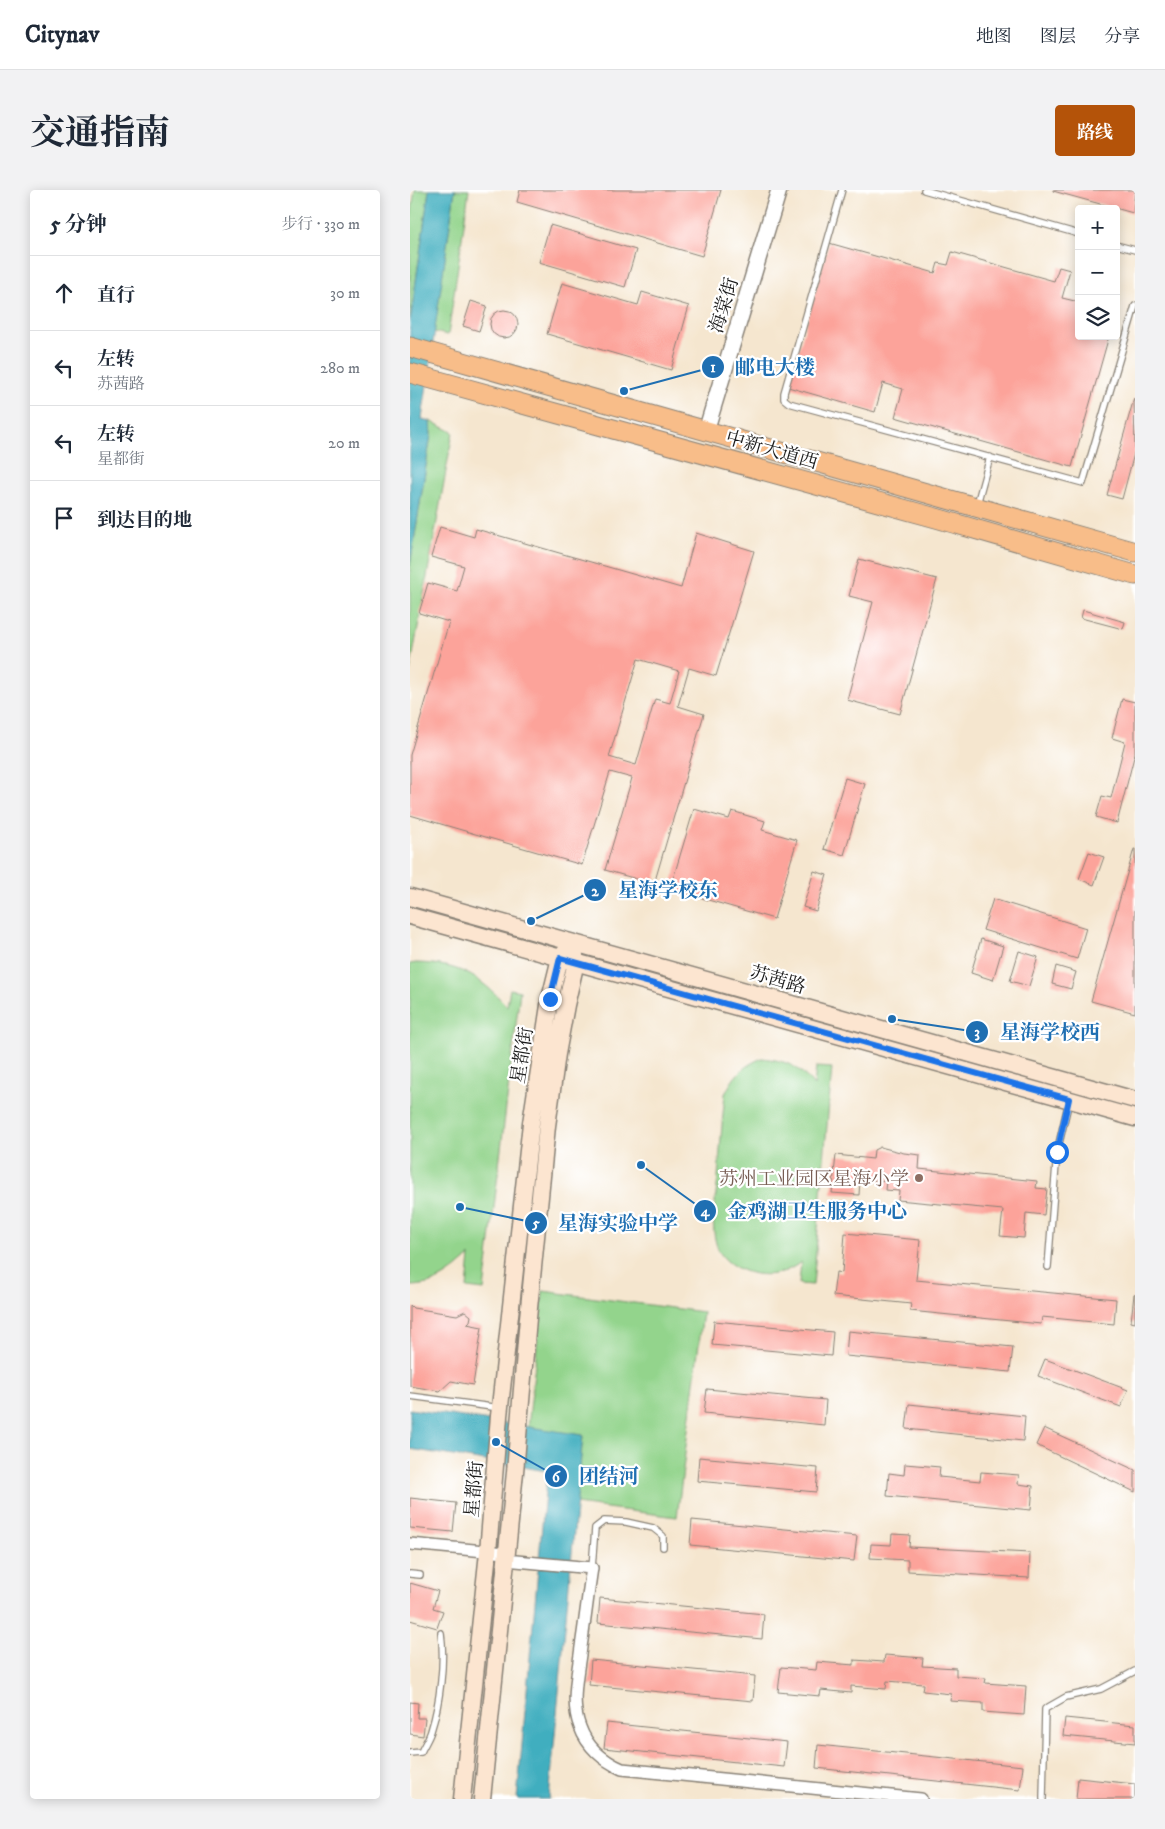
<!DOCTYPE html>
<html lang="zh">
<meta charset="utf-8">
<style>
:root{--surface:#fff;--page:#f2f2f3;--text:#1f2937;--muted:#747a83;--line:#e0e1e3;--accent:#b45309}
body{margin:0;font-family:"IM FELL DW Pica","Noto Serif SC",serif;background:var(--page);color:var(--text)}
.controls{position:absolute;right:15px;top:15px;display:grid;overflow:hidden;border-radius:5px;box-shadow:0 2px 12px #0003}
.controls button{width:45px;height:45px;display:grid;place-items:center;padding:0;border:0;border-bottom:1px solid var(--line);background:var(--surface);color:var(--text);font:25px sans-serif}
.stop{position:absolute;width:15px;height:15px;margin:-11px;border:4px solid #1a73e8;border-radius:50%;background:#fff}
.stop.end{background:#1a73e8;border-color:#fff;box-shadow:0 1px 5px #0008}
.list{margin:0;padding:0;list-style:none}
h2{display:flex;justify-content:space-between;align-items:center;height:65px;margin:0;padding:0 20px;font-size:21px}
h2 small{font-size:16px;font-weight:400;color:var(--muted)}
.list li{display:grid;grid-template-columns:32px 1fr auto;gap:15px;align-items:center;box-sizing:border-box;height:75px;padding:0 20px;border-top:1px solid var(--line)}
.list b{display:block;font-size:19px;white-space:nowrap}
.list p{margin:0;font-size:16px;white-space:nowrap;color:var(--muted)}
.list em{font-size:16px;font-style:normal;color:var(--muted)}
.icon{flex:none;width:28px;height:28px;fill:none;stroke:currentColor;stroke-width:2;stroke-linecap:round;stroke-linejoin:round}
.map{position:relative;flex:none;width:725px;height:1609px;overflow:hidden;border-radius:5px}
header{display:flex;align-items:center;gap:30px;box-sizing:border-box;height:70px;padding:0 25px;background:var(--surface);border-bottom:1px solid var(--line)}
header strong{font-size:24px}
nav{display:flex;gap:28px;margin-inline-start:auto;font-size:18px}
.intro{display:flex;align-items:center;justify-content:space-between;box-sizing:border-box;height:120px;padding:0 30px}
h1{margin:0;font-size:35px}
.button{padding:12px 22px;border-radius:5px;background:var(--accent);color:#fff;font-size:18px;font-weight:700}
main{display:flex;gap:30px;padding:0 30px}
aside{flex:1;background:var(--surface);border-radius:5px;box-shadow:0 2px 12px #0003}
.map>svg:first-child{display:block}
.green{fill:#93d48c;stroke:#587854}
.water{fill:#41aebf;stroke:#2e656e}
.building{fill:#fca39a;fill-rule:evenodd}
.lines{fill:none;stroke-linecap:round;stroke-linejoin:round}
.service-casing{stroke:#888176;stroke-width:8}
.minor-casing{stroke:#888176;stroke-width:14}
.tertiary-casing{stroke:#888176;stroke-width:18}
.secondary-casing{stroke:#888176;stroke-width:19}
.primary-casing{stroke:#888176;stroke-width:21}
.service{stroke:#fff;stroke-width:5.5}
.minor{stroke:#fff;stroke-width:11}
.tertiary{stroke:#fff;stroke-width:15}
.secondary{stroke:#fce5d0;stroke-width:16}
.primary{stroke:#f8bd89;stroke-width:19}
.route{stroke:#1a73e8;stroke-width:6}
.education-dot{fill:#8d6e63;stroke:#fff;stroke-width:2}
.labels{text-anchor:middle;stroke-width:4.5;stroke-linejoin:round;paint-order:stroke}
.street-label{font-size:19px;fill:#1c1c1c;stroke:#fff}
.education-label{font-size:19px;fill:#785e54;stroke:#fff;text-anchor:end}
.leader{fill:none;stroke:#1f6fb2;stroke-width:2}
.callout-dot{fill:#1f6fb2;stroke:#fff;stroke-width:2}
.mark-label{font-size:15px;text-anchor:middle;font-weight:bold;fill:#fff}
.callout-label{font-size:20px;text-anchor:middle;font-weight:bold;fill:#1f6fb2;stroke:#fff;stroke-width:4.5;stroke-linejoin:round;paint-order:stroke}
</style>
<header>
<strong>Citynav</strong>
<nav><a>地图</a><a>图层</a><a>分享</a></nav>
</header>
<div class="intro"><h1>交通指南</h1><a class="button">路线</a></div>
<main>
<aside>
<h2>5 分钟<small>步行 · 330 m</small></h2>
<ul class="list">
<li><svg class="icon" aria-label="ahead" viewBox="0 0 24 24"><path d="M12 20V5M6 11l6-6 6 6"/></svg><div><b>直行</b></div><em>30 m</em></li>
<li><svg class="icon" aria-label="left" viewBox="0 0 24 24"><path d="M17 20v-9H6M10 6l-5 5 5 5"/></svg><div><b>左转</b><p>苏茜路</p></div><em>280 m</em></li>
<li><svg class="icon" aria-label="left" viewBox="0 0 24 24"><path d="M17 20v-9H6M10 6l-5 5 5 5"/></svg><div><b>左转</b><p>星都街</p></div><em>20 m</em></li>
<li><svg class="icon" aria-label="arrive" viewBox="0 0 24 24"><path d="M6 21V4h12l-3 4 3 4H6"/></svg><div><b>到达目的地</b></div></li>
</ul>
</aside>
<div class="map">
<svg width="725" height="1609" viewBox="0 0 725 1609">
<rect width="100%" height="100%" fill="#fff"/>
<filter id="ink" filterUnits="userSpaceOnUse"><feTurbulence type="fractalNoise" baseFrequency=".02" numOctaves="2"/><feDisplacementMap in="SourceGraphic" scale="10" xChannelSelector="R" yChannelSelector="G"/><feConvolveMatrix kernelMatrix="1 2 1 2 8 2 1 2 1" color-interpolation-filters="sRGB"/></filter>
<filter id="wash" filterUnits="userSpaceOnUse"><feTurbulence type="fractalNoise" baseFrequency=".0096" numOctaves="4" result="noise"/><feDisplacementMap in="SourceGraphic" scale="20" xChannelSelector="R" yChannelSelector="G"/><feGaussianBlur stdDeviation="1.12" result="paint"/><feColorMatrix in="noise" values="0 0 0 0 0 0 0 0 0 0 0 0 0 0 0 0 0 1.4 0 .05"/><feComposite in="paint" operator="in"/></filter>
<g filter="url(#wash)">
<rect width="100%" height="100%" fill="#f5e6cf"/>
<path class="green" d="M5,0h14l-19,133v-100z
M45,0h14l-21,145 -14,-3z
M20,231l23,11 -43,239v-105l21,-131z
M6,773c43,1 62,12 91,43l3,-17 10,2 -36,299 -17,-2 3,-32c-19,17 -33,30 -60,30v-322z
M352,868c25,3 36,7 52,28l2,-19 16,1 -19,217 -14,-1 2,-22c-16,12 -31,15 -50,11 -13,-3 -28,-12 -33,-24 -9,-22 -2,-49 0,-72 2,-28 4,-55 7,-83 10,-20 17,-27 37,-36z
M133,1101l160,21 -26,205 -101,-13 7,-69 -55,-7z"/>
<path class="water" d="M19,0h26l-33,229 8,2 1,14 -21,131v-243z
M0,1219l173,26 -34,364h-32l30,-328 -137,-22z"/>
<g id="blocks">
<path class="building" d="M110,0h201l-19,66 -185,-54z
M725,0l-2,23 -80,-22v-1z
M140,35l86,25 -11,37 -86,-25z
M419,53l106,30 3,-10 10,2 4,-13 102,29 5,-14 11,3 -8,28 17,4v34h30l-37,131 -177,-50 8,-28 -20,-6 -8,29 -87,-25z
M152,93l76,22 4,-13 47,14 -18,64 -124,-36z
M61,111l16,5 -8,25 -16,-5z
M80 134a14 14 0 1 1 28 0a14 14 0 1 1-28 0Z
M724,208l1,52 -13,49 -15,-4z
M30,337l34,10 2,-8 205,59 15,-55 58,18 -38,125 -27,-8 -11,38 26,8 -50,170 -49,-14 27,-92 -22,-6 -28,93 -172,-50v-60l39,-133 -30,-9 9,-30 29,8 7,-25 -33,-9zM228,469l41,12 -9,32 -15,-4 -19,66 -27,-8z
M449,369l78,20 -37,135 -53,-14 26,-98 -24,-6z
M673,420l42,12 -2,7 -42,-11z
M712,509l13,3v51l-18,70 -21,-6 6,-21 9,2 14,-56 -13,-4z
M435,588l20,6 -21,71 -20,-6z
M284,619l35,10 3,-8 33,10 -3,9 35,10 -23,79 -104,-30z
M724,659h1v164l-44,-12z
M679,662l15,5 -10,28 -15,-6z
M404,681l13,4 -11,36 -13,-4z
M583,709l93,29 -9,31 -94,-29z
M571,749l22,7 -10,34 -22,-7z
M609,761l19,6 -9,29 -19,-5z
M646,776l20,6 -5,17 -19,-5z
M470,957l24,6 16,2 -1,14 118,12 -1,7 11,1 -3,26 -18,-2 -2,25 -24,-2 3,-26 -105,-10 1,-9 -14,-1 1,-9 -26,-2 -1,16 -27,-2 4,-38 37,4 1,-9z
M435,1043l75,7 -4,40 200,19 -2,25 -72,-7 -1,7 -131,-13 1,-7 -78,-8 3,-24 6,1z
M724,1104l1,1v28l-4,-1z
M0,1115l3,3 44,7 8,-4 6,5 -1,5 -3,3 15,3 -9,58 -22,-4 -11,10 -30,-5z
M304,1131l119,11 -2,24 -119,-11z
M438,1141l165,16 -3,25 -164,-16z
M635,1169l83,31 -7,17 -83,-31z
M297,1199l119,11 -2,25 -120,-12z
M499,1214l116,12 -2,25 -117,-12z
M634,1238l91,42v22l-99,-47z
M289,1267l119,11 -2,24 -119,-11z
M495,1274l35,3 -1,10 41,4 1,-9 38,3 -1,9 15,2 -2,24 -144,-14 2,-23 15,2z
M0,1308l46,5 -3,29 -43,-4z
M282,1330l165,16 -3,25 -164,-16z
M482,1344l18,1 -1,12 121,6 -1,25 -121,-7v-11l-38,-2 1,-14 20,1z
M0,1393l28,8 -5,17 10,3 -6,17 -27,-8z
M190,1408l164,16 -2,25 -164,-16z
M475,1465l38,3 -1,8 34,2v8l30,2 -1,5 41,3 -2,29 -41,-3v-9l-33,-2 1,-7 -28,-3 1,-7 -37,-3 -1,8 -35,-3v7l-30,-3 -1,6 -42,-4 3,-25 35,3 1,-8 37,3v-5l30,2z
M181,1470l164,16 -2,25 -164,-16z
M0,1512l8,1 -1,15h8l-2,18 -13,-2z
M655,1528l70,7v18l-72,-7z
M197,1533l180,19 -3,25 -180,-19z
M408,1555l205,21 -3,24 -204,-22z
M668,1588l57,6v15h-59z"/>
</g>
</g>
<g filter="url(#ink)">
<use href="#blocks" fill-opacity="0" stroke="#888176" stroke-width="1"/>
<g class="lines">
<g class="service-casing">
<path id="service" d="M432,0l-58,203v6l5,4 294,80 52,-177
M514,0l155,44
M706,55l19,5
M567,314l13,-47
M638,1077l9,-115 12,-51
M0,1206l90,12
M182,1378l3,-40 9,-7 22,1 27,6 10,8v11
M0,1384l10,1
M0,1563l11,-1c3,-7 8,-14 10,-21 9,-28 14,-70 10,-98
M633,1609l2,-90 21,-12 35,-8 34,-18"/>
</g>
<g class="minor-casing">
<path id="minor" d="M0,1354l96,9
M95,1370l87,8c-4,26 -7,53 -11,79 -3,26 -11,55 -1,80 7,20 24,34 42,42l299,30"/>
</g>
<g class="tertiary-casing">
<path id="tertiary" d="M296,241l73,-241"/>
</g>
<g class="secondary-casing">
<path id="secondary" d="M0,707l725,203
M0,726l725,202
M52,1609l26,-247 11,-136 32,-293 19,-124 10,-41 13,-15
M72,1609l33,-327 13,-154 19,-192 10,-72 9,-49 10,-43 -3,-19"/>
</g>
<g class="primary-casing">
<path id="primary" d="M0,157l725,205
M0,183l526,145 199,57"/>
</g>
<use href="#service" class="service"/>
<use href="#minor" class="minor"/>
<use href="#tertiary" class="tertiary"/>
<use href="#secondary" class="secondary"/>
<use href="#primary" class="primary"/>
</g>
</g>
<g class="lines" filter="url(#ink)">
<path class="route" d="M140,809l10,-41 509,141 -12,53"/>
</g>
<circle class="education-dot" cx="509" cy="988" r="5"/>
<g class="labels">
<g class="street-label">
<text transform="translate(313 115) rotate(-73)" y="7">海棠街</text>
<text transform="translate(362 259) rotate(16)" y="7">中新大道西</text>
<text transform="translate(368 789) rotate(16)" y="7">苏茜路</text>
<text transform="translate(111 865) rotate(-81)" y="7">星都街</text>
<text transform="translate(63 1299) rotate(-85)" y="7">星都街</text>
</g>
<g class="education-label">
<text x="499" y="995">苏州工业园区星海小学</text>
</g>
</g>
<path class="leader" d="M214 201L303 177M121 731L185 700M482 829L567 842M231 975L295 1021M50 1017L126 1033M86 1252L146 1286"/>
<g class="callout-dot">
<circle cx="214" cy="201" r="5"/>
<circle cx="121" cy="731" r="5"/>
<circle cx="482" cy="829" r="5"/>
<circle cx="231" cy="975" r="5"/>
<circle cx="50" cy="1017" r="5"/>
<circle cx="86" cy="1252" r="5"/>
<circle cx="303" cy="177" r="12"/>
<circle cx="185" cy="700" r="12"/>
<circle cx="567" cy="842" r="12"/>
<circle cx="295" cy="1021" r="12"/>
<circle cx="126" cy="1033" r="12"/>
<circle cx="146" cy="1286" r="12"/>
</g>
<g class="mark-label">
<text x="303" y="182">1</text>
<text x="185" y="706">2</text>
<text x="567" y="847">3</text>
<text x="295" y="1026">4</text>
<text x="126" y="1038">5</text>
<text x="146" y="1292">6</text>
</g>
<g class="callout-label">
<text x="365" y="184">邮电大楼</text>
<text x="258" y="707">星海学校东</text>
<text x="640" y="849">星海学校西</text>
<text x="407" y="1028">金鸡湖卫生服务中心</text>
<text x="208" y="1040">星海实验中学</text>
<text x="199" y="1293">团结河</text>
</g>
</svg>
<div class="controls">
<button>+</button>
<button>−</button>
<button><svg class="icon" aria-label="layers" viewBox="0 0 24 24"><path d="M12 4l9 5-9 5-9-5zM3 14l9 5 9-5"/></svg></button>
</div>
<div class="stop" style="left:647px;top:962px"></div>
<div class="stop end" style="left:140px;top:809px"></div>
</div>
</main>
